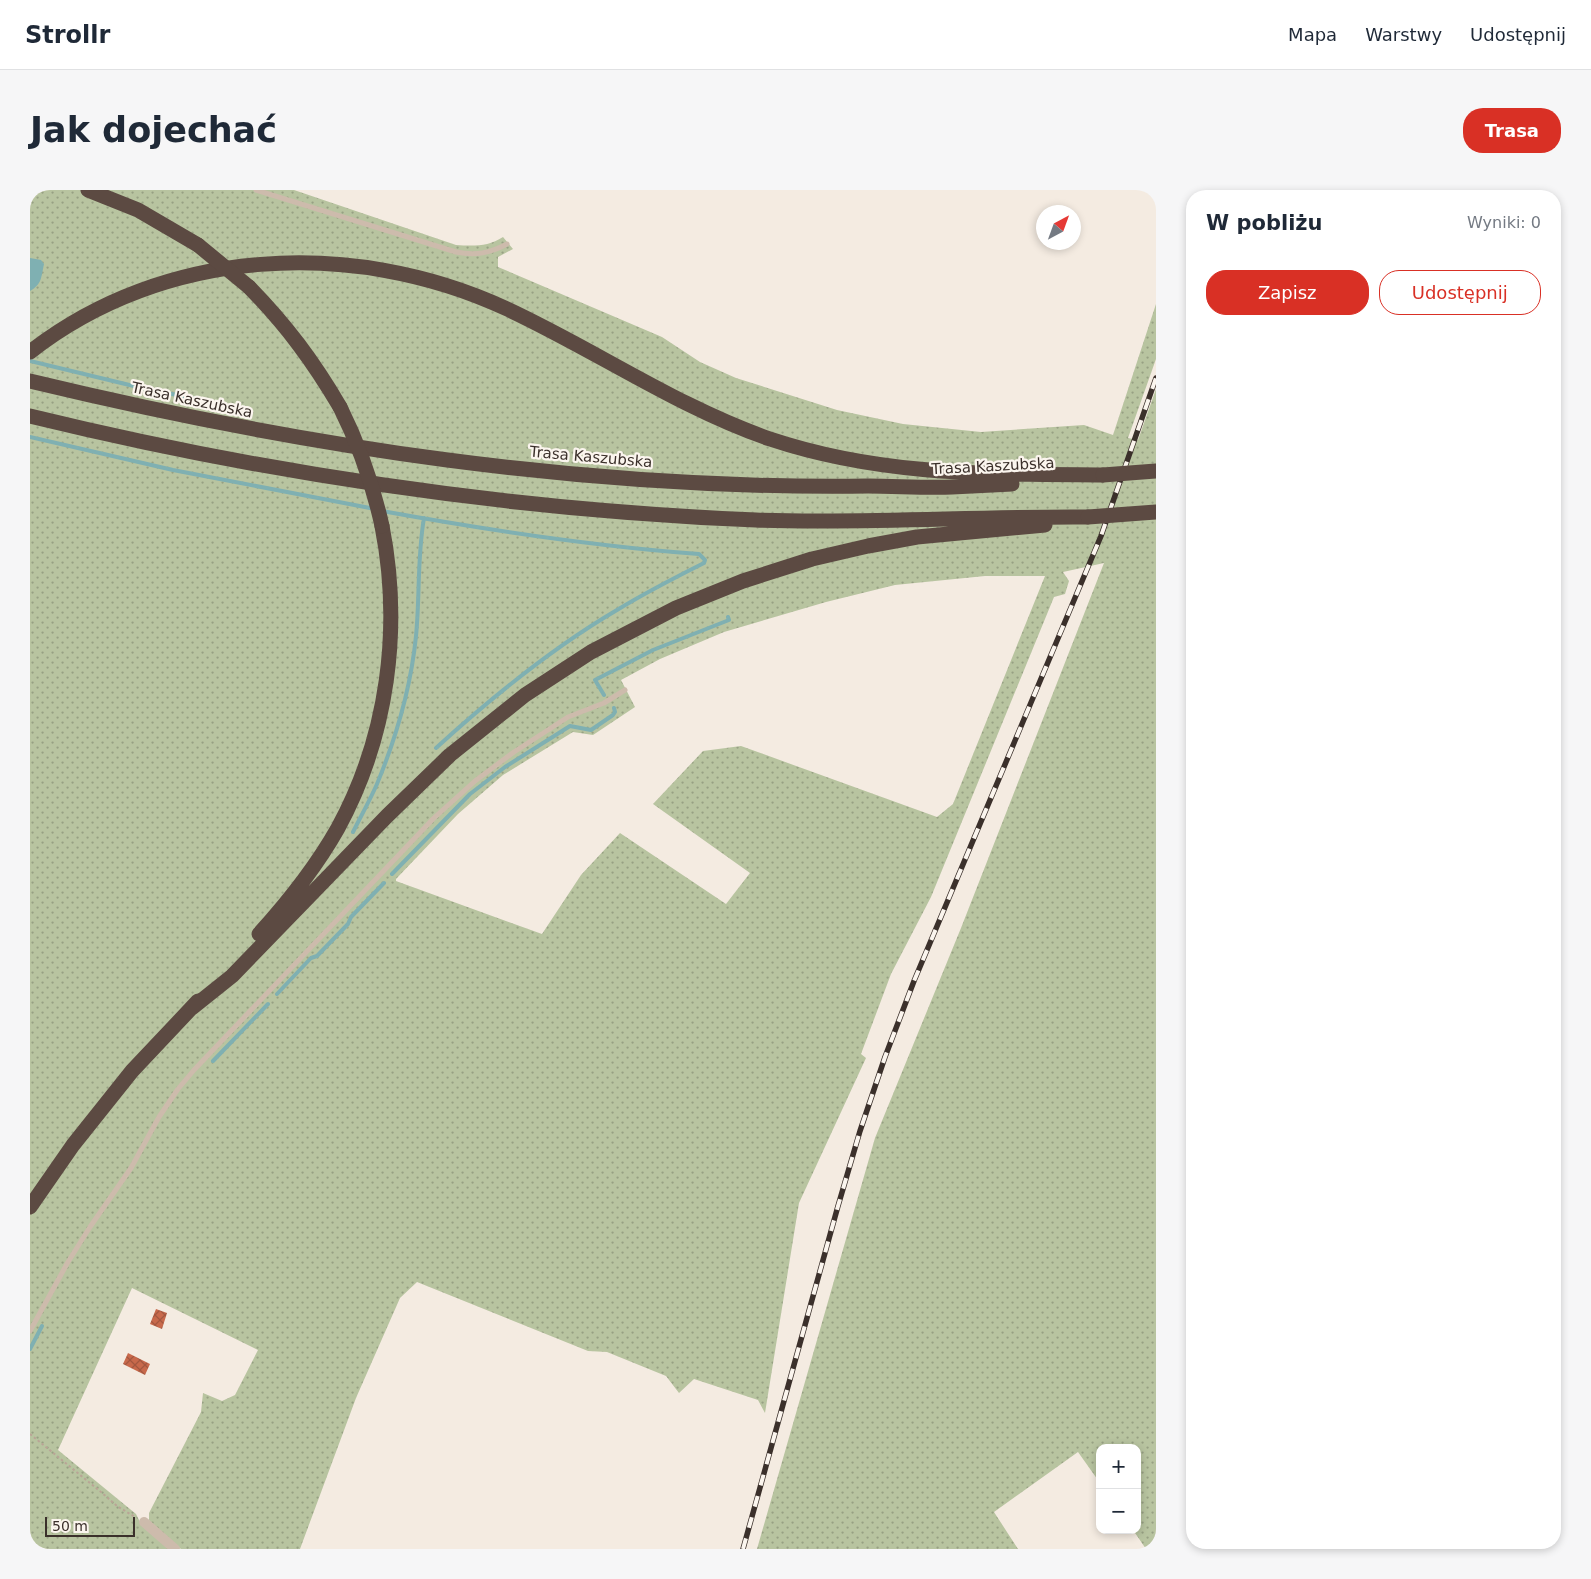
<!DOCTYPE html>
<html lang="pl">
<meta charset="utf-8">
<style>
:root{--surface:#fff;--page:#f6f6f7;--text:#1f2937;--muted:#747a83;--line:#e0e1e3;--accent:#d93025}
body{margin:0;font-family:"DejaVu Sans",sans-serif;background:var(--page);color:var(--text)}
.controls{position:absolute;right:15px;bottom:15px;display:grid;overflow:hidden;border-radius:10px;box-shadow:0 2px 8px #0003}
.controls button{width:45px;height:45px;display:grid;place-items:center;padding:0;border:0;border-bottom:1px solid var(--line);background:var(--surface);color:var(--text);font:25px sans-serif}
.compass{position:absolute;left:1006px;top:15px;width:45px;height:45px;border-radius:50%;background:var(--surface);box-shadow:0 2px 8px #0003;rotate:41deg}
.scale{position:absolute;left:15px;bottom:12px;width:90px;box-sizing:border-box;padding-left:5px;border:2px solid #3b302b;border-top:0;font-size:14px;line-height:18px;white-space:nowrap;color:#3b302b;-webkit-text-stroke:4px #fbf5ee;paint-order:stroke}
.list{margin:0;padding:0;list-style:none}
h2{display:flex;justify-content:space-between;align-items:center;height:65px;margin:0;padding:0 20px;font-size:21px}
h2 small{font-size:16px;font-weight:400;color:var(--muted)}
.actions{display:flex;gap:10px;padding:15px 20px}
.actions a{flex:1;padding:11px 0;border:1px solid var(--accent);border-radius:20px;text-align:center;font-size:18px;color:var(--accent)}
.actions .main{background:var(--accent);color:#fff}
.map{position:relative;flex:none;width:1126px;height:1359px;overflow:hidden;border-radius:20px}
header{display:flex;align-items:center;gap:30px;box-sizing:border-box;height:70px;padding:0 25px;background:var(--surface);border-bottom:1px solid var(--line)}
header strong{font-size:24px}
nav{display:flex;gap:28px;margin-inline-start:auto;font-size:18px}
.intro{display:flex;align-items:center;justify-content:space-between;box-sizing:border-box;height:120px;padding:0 30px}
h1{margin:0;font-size:35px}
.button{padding:12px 22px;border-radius:20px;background:var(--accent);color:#fff;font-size:18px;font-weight:700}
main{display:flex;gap:30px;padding:0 30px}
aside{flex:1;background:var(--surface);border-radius:20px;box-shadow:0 2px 8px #0003}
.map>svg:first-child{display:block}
.grass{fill:url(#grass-dots);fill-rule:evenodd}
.water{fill:#7fb0b2}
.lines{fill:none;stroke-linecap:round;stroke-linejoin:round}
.stream{stroke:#7fb0b2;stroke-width:4}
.building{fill:url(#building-cross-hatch)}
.path{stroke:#b9a596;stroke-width:2;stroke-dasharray:2.5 2.5;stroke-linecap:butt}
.service{stroke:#cdbbac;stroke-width:5}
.minor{stroke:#cdbbac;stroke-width:10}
.motorway{stroke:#5c4a42;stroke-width:15}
.rail-casing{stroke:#3b302b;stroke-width:5.5}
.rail{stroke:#fbf5ee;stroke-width:4;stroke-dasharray:11;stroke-linecap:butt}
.motorway-bridge{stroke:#5c4a42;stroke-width:15}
.labels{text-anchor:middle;stroke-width:4.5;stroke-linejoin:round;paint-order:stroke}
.street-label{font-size:15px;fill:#3b302b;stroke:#fbf5ee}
</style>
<header>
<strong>Strollr</strong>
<nav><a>Mapa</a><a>Warstwy</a><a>Udostępnij</a></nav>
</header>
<div class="intro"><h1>Jak dojechać</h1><a class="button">Trasa</a></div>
<main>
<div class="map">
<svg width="1126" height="1359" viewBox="0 0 1126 1359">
<defs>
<pattern id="grass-dots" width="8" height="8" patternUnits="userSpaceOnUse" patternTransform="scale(1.25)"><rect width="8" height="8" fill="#b8c4a0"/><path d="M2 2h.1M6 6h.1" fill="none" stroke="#97a083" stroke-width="1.8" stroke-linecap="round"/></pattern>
<pattern id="building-cross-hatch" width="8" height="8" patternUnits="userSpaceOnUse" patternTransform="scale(1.25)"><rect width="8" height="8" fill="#c8694b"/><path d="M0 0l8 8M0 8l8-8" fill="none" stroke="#a4573f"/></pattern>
</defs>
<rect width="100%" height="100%" fill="#f4ebe1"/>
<path class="grass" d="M0,0h264l162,55c17,1 32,2 47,-8l10,12 -15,8v10l164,70 38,25 36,16 101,32 66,14 78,8 103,-7 29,10 43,-131v55l-28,79 10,2 18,-51v1160h-10l-13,-19h4v-82h-37v35l-22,-31 -84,60 24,37h-261l118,-411 86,-210 143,-365 -41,9 6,9 -4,13 -11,3 -123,300 -40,77 -30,80 5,4 -67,145 -34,210 -7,-13 -64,-21 -15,14 -13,-17 -59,-24 -19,-1 -171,-69 -17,16 -44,100 -56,151h-119l-28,-21 -4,-8v-7l52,-101 2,-19 19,8 13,-6 23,-45 -126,-62 -74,162 78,64 5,10 30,25h-141zM955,386h60l-92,228 -16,13 -196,-71 -38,5 -50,53 97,69 -24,31 -106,-71 -39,42 -39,59 -146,-53v-2l62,-65 45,-39 70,-43 20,3 42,-28 -14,-27 39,-21 64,-27 102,-30 69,-17z"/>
<path class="water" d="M0,68l11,2 3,4c-3,14 -2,20 -14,27z"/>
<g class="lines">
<path class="stream" d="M0,171l116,28 67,13
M0,247l143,33 202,39
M352,321c105,19 210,35 317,43l6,6 -1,3c-30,15 -59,30 -87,47 -65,38 -125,87 -181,138
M574,505l-9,-15 58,-30 76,-30 -1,-3
M323,642c8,-16 17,-32 24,-48 19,-46 34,-98 39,-148 4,-40 1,-78 8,-118
M362,684l78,-80 35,-27 65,-41 21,4 22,-15 2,-3 -1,-4
M247,804l34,-36 6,-2 31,-32 3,-7 33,-34
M183,871l55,-57
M0,1159l12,-23"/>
</g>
<path class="building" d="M126,1119l11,4 -5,16 -12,-5z
M98,1163l22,11 -5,11 -22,-11z"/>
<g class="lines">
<path class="path" d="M0,1244l71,58 16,14 18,11"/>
<path class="service" d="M226,0l200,62c20,4 34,1 51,-8
M0,1141l38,-69 22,-35 41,-59 28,-51 19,-28 16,-19 240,-252 41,-37 39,-29 54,-35 36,-14 21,-13"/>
<path class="minor" d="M114,1332l31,27"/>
<path class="motorway" d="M58,0l50,20 60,35
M219,97c38,39 64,74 91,120
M0,162c134,-105 323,-114 475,-44 89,41 172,99 265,131 111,37 218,35 333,36
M0,191c274,66 555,109 838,105 28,0 56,2 84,1 20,-1 40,-2 60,-3
M0,226c238,58 481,94 726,104 111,4 221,-4 332,-3
M229,744c30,-33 57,-67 79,-106 50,-92 64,-200 44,-302
M162,818l40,-32 155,-160 63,-61 75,-60 66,-43 85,-44 67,-27 69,-22 56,-13 49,-9 128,-12
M0,1017l43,-62 59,-74 66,-70"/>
<g class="rail-casing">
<path id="rail" d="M713,1359l95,-343 22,-75 25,-74 29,-76 187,-445 55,-158"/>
</g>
<use href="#rail" class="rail"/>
<path class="motorway-bridge" d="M168,55l51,42
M310,217c19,38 33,78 42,119
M1073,285l53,-4
M1058,327l68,-5"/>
</g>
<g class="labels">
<g class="street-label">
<text transform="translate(162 210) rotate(12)" y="5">Trasa Kaszubska</text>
<text transform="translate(561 267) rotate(5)" y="5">Trasa Kaszubska</text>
<text transform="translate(963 276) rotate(-3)" y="5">Trasa Kaszubska</text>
</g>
</g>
</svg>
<div class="controls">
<button>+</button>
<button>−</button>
</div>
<svg class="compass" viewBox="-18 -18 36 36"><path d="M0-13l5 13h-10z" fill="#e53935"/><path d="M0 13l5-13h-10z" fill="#747a83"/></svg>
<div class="scale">50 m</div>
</div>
<aside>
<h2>W pobliżu<small>Wyniki: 0</small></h2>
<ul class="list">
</ul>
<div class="actions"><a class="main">Zapisz</a><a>Udostępnij</a></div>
</aside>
</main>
